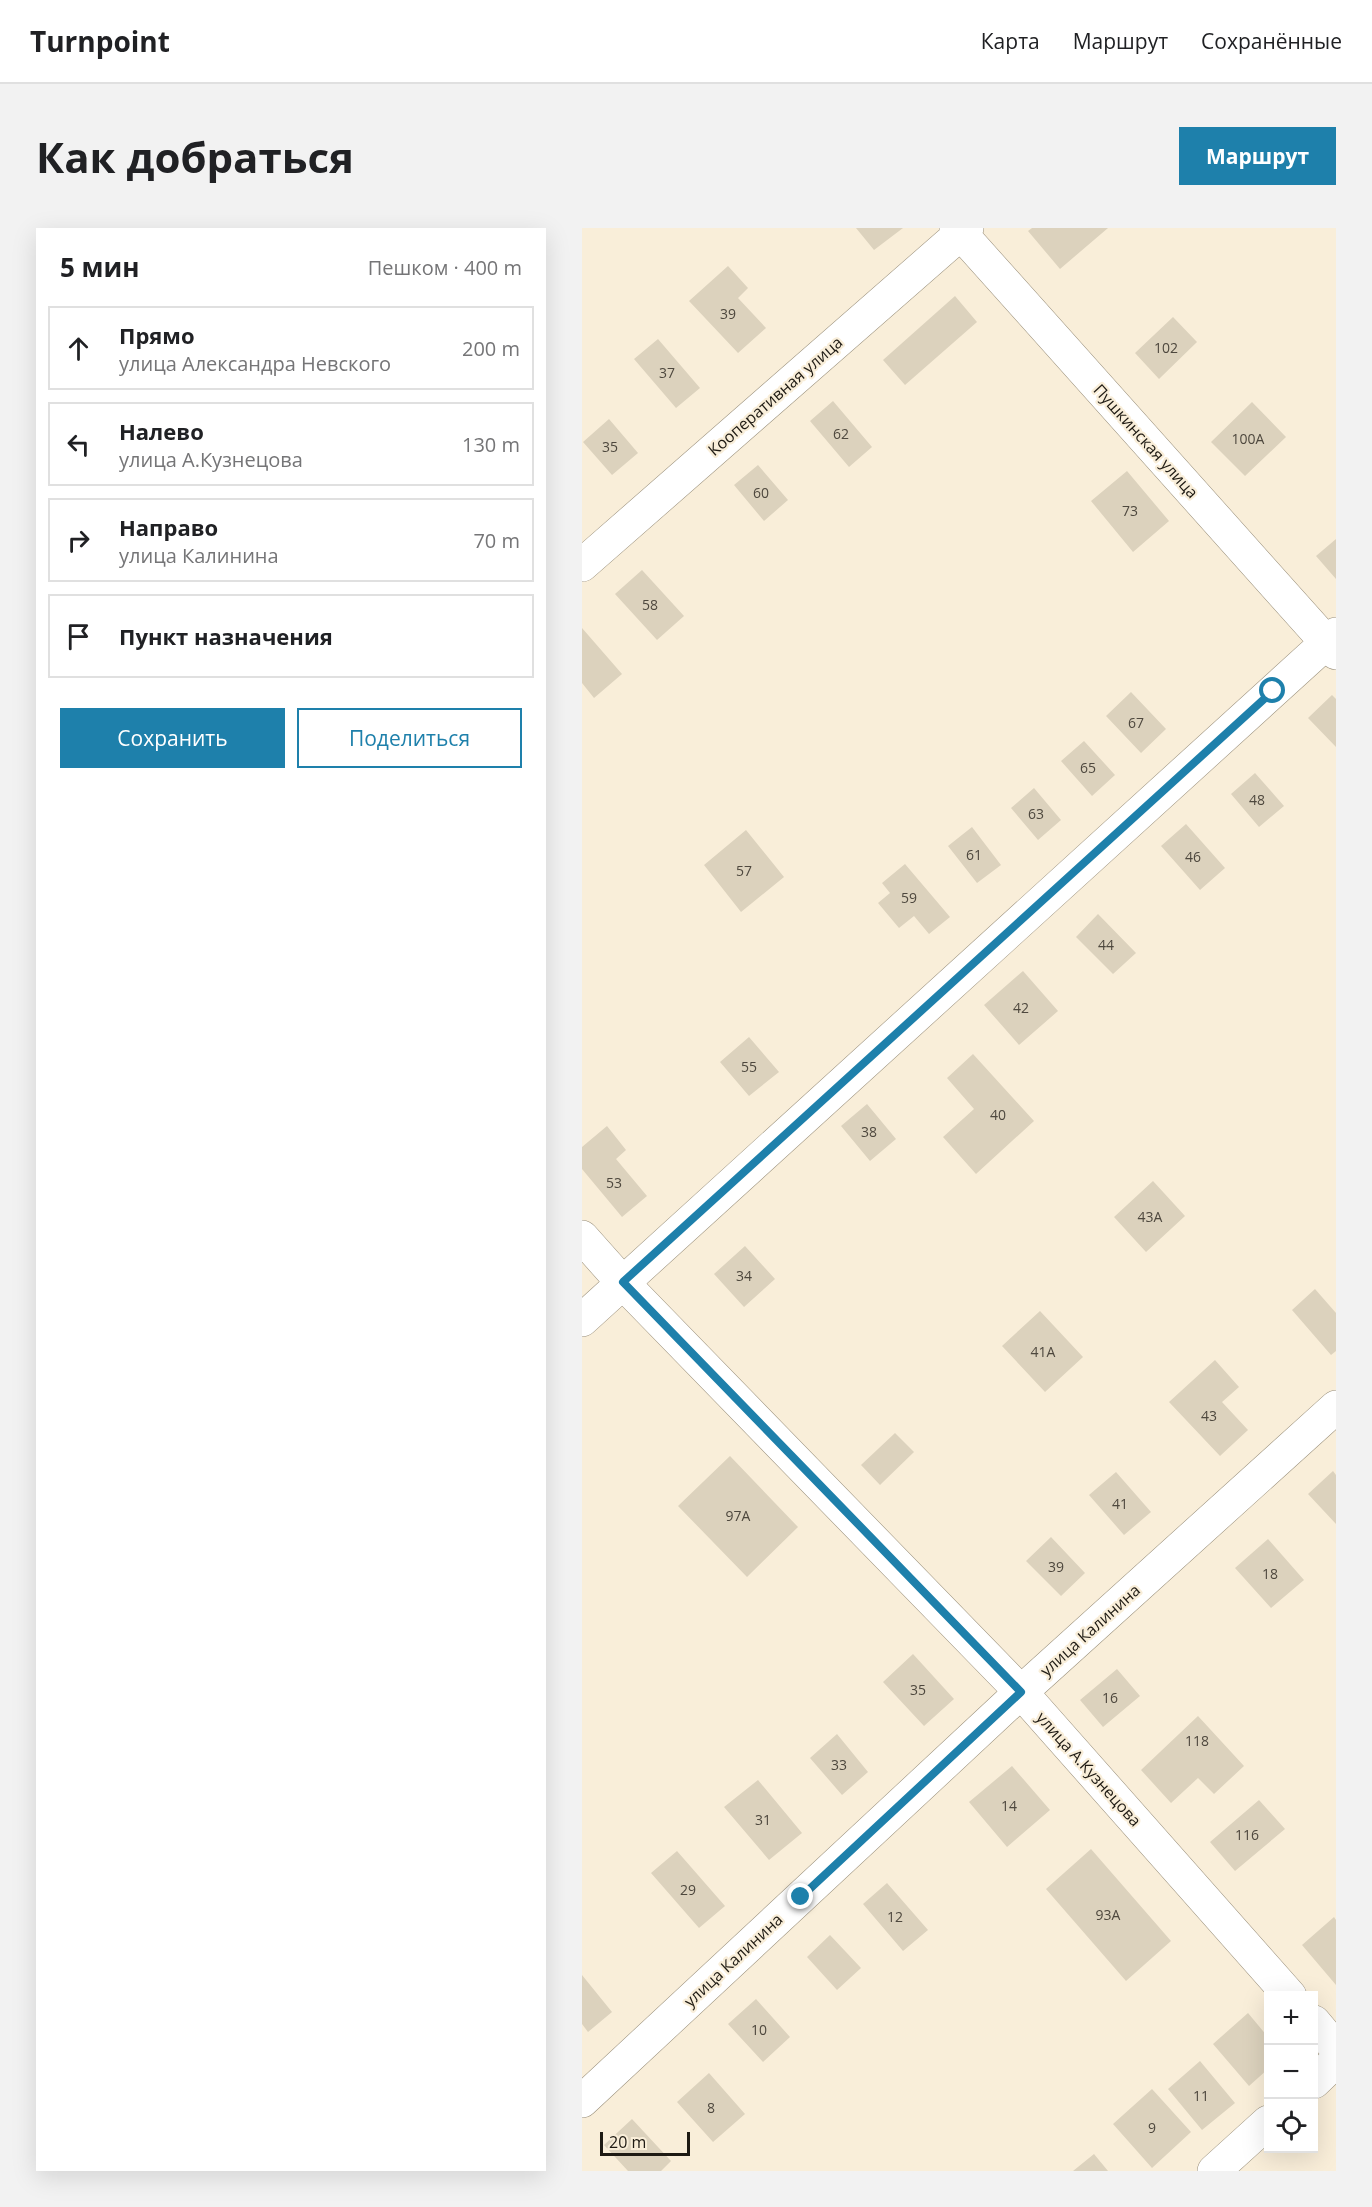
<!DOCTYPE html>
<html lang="ru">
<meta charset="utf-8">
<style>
:root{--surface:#fff;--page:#f2f2f2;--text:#202124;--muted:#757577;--line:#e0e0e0;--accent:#1e80ab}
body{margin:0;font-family:"Open Sans",sans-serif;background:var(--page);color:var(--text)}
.controls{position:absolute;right:18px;bottom:18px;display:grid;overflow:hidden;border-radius:0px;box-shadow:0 6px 24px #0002}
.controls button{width:54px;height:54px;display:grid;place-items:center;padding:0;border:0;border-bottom:2px solid var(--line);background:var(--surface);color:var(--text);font:30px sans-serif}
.scale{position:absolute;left:18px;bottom:15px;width:90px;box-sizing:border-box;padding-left:6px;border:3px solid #1e1a13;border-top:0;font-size:16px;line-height:21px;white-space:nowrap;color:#1e1a13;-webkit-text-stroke:4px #f9eed9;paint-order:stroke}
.stop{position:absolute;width:18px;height:18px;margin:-14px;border:4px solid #1e80ab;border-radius:50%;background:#fff}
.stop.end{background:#1e80ab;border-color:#fff;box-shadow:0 2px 6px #0008}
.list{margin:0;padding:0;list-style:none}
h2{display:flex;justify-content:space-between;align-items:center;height:78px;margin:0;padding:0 24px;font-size:26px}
h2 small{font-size:20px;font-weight:400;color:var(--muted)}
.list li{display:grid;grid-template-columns:39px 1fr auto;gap:18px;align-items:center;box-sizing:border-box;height:84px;margin:0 12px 12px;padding:0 12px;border:2px solid var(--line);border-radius:0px}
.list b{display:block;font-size:22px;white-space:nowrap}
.list p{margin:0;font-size:20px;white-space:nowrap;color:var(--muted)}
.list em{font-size:20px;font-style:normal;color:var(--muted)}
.actions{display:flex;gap:12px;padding:18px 24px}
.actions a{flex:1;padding:14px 0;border:2px solid var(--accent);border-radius:0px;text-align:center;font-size:21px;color:var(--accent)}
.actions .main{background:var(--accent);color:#fff}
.icon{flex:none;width:33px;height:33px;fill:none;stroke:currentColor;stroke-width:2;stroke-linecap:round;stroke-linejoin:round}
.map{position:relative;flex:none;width:754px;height:1943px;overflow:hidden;border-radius:0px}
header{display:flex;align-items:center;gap:36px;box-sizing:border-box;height:84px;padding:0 30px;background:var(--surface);border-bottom:2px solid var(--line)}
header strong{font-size:28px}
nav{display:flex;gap:33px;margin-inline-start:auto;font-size:21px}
.intro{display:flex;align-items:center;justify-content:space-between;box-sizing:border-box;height:144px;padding:0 36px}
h1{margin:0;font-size:42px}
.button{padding:15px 27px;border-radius:0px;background:var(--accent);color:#fff;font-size:21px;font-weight:700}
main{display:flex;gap:36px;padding:0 36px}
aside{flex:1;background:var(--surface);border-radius:0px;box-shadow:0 6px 24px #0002}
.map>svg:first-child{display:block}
.building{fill:#dcd2bd}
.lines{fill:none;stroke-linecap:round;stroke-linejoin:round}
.street-casing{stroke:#998f7b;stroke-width:34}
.secondary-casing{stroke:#998f7b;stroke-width:34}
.street{stroke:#fff;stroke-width:33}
.secondary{stroke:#fff;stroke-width:33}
.route{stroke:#1e80ab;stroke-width:8}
.labels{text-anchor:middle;stroke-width:4.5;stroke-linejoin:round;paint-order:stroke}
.number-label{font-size:14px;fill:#4e483e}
.street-label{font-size:16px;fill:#1e1a13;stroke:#f9eed9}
</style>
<header>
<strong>Turnpoint</strong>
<nav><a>Карта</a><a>Маршрут</a><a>Сохранённые</a></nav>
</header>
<div class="intro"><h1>Как добраться</h1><a class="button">Маршрут</a></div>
<main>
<aside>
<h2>5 мин<small>Пешком · 400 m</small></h2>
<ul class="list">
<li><svg class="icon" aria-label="ahead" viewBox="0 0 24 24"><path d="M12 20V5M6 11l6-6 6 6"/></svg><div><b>Прямо</b><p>улица Александра Невского</p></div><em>200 m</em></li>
<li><svg class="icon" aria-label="left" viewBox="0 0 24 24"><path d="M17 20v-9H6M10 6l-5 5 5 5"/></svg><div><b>Налево</b><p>улица А.Кузнецова</p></div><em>130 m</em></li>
<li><svg class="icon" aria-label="right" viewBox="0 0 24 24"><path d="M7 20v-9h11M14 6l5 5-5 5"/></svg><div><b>Направо</b><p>улица Калинина</p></div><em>70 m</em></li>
<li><svg class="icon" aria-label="arrive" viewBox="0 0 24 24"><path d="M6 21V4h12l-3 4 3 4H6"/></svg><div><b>Пункт назначения</b></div></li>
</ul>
<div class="actions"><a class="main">Сохранить</a><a>Поделиться</a></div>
</aside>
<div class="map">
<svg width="754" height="1943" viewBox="0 0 754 1943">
<rect width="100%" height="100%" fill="#f9eed9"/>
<path class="building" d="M274,0h47l-29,22z
M450,0h76l-48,41 -32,-38z
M146,38l20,22 -10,10 28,30 -28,25 -49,-52z
M373,68l22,26 -72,63 -22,-25z
M591,89l24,25 -38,37 -24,-26z
M76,111l42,49 -24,20 -42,-49z
M251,173l39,46 -23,20 -39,-46z
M670,174l34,35 -41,39 -34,-34z
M27,191l29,34 -26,22 -29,-33z
M176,237l30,35 -24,21 -30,-36z
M545,243l42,50 -36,31 -42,-51z
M754,311v40l-20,-23z
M60,342l42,46 -27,24 -42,-46z
M0,400l40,46 -28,24 -12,-15z
M549,464l35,37 -25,24 -35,-37z
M750,467l4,4v48l-28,-29z
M502,513l31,34 -23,21 -31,-35z
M673,545l29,33 -25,21 -28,-33z
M452,560l27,32 -23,20 -27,-32z
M604,596l39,44 -25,22 -39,-44z
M390,599l29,38 -24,18 -29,-37z
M164,602l38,47 -43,35 -37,-47z
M323,636l45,53 -21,17 -15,-18 -15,12 -21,-25 12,-10 -8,-10z
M516,686l38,39 -23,21 -37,-37z
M441,743l35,40 -39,34 -35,-40z
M167,809l30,35 -30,24 -29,-34z
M391,826l61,67 -58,53 -33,-37 31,-28 -27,-31z
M285,876l29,35 -26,22 -29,-35z
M25,898l19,24 -10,9 31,37 -25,21 -40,-48v-22z
M571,953l32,35 -39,36 -32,-35z
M163,1018l30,33 -31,28 -30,-33z
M733,1061l21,24v38l-5,4 -39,-45z
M458,1083l43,46 -38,35 -43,-46z
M633,1132l24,27 -17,15 26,28 -28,26 -51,-54z
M313,1205l19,19 -34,33 -19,-20z
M148,1228l68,71 -51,50 -69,-71z
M751,1243l3,4v49l-28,-30z
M534,1244l35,40 -27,23 -35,-40z
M469,1309l34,36 -24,23 -35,-35z
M686,1311l36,41 -33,28 -36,-40z
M331,1426l41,45 -30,27 -41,-44z
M535,1441l23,27 -37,31 -23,-27z
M616,1488l46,50 -30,28 -16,-16 -27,25 -30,-33z
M255,1506l31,38 -26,23 -32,-37z
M430,1538l38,44 -43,37 -38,-45z
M176,1552l44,53 -33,27 -45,-53z
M677,1572l26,29 -50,42 -25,-29z
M509,1621l80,92 -45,40 -80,-92z
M95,1623l48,55 -26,22 -48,-55z
M305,1655l41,47 -25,21 -40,-47z
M752,1689l2,3v65l-34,-40z
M248,1707l31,33 -24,22 -30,-33z
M0,1747l30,37 -24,20 -6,-8z
M174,1771l34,38 -27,25 -35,-38z
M666,1785l20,24v32l-19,17 -36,-42z
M618,1833l35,42 -33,27 -34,-41z
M127,1845l36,41 -32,28 -36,-40z
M570,1861l39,43 -39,36 -39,-44z
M50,1891l39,42 -10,10h-33l-24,-26z
M512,1926l14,17h-35z"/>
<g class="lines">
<g class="street-casing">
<path id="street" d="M374,0l380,425
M0,337l385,-337
M0,1092l754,-686
M0,1873l439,-409 315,-285"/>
</g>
<g class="secondary-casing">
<path id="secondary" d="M0,1009l41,46 398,409 269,304
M732,1794l22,26
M732,1854l22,-21
M632,1943l54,-49"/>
</g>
<use href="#street" class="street"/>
<use href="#secondary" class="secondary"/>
</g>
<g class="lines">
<path class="route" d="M219,1669l220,-205 -398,-410 650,-591"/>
</g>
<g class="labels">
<g class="number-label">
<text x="146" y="91">39</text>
<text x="584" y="125">102</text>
<text x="85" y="150">37</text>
<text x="259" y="211">62</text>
<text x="666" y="216">100А</text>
<text x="28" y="224">35</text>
<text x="179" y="270">60</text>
<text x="548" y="288">73</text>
<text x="68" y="382">58</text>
<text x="554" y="500">67</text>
<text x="506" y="545">65</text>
<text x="675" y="577">48</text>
<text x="454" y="591">63</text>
<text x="392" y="632">61</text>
<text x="611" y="634">46</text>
<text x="162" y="648">57</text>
<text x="327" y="675">59</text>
<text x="524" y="722">44</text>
<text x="439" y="785">42</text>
<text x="167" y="844">55</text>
<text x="416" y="892">40</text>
<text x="287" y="909">38</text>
<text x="32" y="960">53</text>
<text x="568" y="994">43А</text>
<text x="162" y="1053">34</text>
<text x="461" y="1129">41А</text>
<text x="627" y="1193">43</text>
<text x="538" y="1281">41</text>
<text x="156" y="1293">97А</text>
<text x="474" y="1344">39</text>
<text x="688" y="1351">18</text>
<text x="336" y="1467">35</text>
<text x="528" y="1475">16</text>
<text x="615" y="1518">118</text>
<text x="257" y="1542">33</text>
<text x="427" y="1583">14</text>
<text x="181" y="1597">31</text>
<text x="665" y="1612">116</text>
<text x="106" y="1667">29</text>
<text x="526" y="1692">93А</text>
<text x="313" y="1694">12</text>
<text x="177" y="1807">10</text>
<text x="619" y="1873">11</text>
<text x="129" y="1885">8</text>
<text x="570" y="1905">9</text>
</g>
<g class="street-label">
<text transform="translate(193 168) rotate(-41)" y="6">Кооперативная улица</text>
<text transform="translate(564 213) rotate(48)" y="6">Пушкинская улица</text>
<text transform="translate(508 1402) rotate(-42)" y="6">улица Калинина</text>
<text transform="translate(507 1541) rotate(48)" y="6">улица А.Кузнецова</text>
<text transform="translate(151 1732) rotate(-43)" y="6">улица Калинина</text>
</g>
</g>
</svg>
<div class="controls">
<button>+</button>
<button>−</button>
<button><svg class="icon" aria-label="locate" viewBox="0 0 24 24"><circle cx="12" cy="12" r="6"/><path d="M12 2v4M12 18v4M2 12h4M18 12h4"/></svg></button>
</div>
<div class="scale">20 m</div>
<div class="stop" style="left:691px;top:463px"></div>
<div class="stop end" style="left:219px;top:1669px"></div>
</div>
</main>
